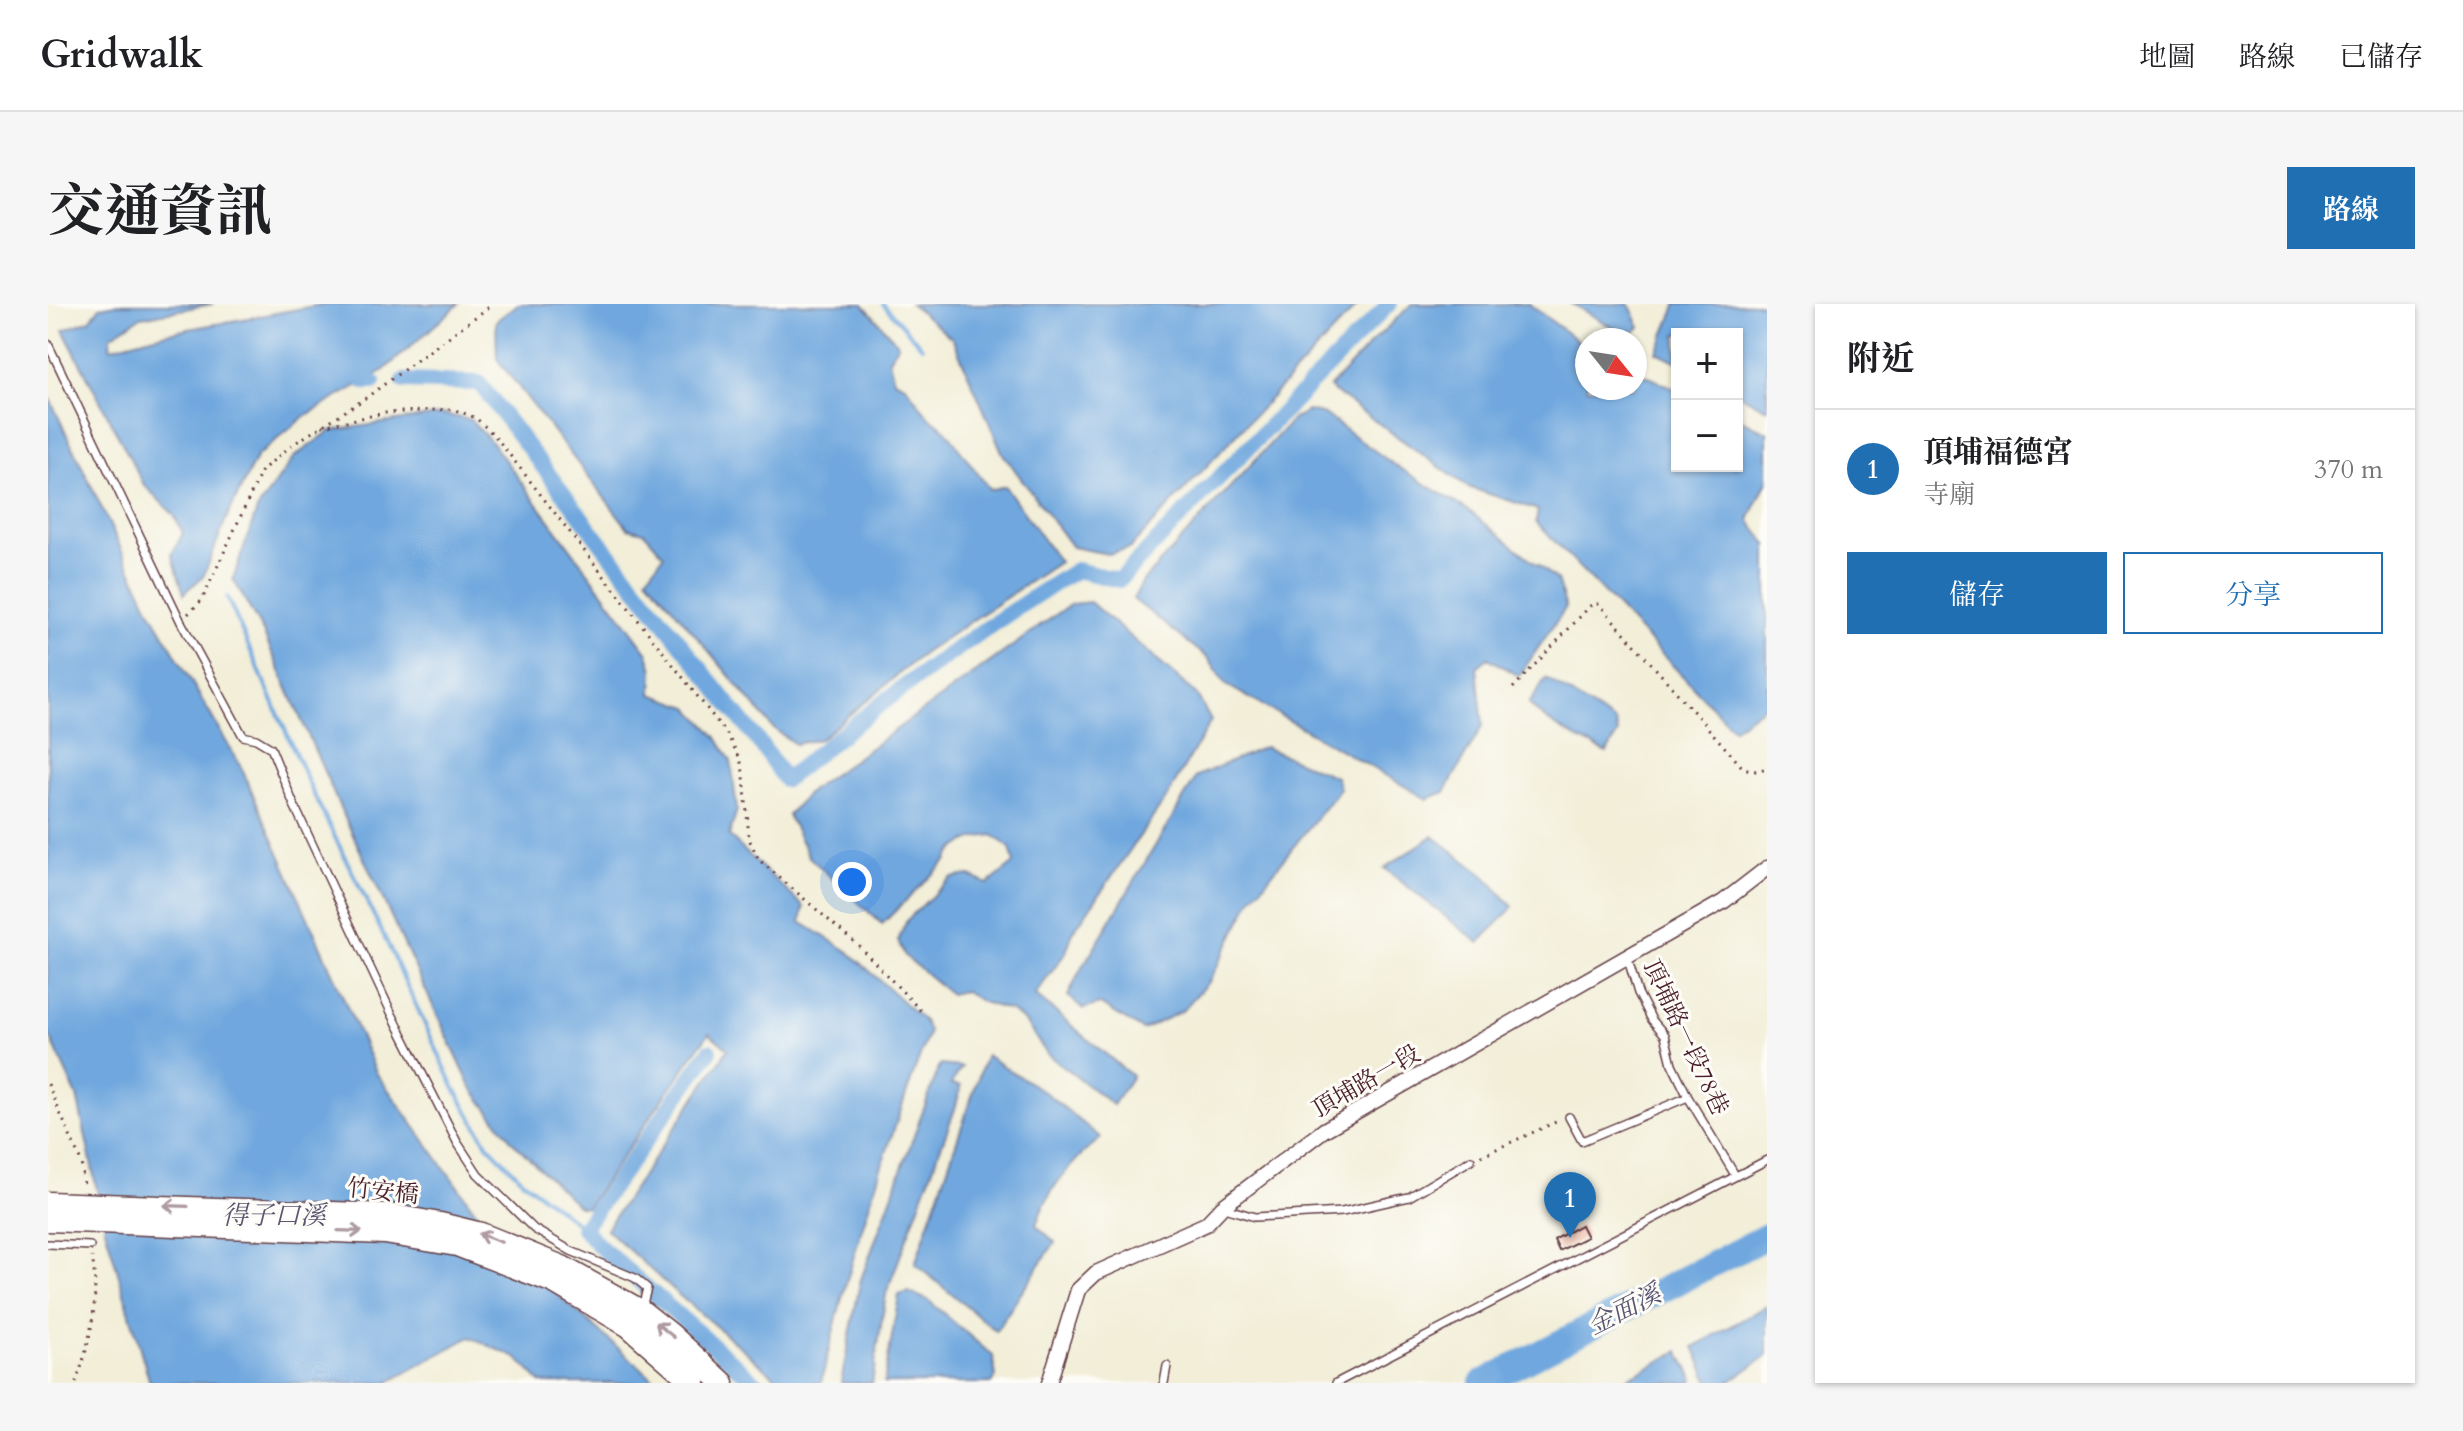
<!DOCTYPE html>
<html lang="zh-TW">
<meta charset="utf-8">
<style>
:root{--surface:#fff;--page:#f6f6f6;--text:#202124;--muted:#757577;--line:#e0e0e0;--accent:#1f6fb2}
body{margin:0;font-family:Cardo,"Noto Serif TC",serif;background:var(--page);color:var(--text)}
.controls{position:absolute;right:24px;top:24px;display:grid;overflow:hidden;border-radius:0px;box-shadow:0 2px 6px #0004}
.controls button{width:72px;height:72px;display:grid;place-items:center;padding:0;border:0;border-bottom:2px solid var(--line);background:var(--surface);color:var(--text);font:40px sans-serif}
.compass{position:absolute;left:1527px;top:24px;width:72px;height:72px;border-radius:50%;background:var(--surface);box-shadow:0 2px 6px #0004;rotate:120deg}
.you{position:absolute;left:804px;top:578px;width:28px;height:28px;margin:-20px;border:6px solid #fff;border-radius:50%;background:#1a73e8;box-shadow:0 0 0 12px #1a73e833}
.badge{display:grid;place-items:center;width:52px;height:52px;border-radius:50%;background:var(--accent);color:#fff;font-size:26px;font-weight:700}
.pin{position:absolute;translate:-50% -66px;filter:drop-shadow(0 2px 4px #0008)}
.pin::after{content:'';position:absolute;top:42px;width:28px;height:24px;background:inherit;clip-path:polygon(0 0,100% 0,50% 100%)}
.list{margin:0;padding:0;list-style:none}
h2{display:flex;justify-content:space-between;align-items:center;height:104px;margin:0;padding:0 32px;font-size:34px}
h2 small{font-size:26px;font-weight:400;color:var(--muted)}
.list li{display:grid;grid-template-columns:52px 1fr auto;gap:24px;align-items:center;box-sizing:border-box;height:120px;padding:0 32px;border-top:2px solid var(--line)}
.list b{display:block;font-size:30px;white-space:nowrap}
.list p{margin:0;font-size:26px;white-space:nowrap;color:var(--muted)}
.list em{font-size:26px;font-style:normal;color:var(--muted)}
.actions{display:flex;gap:16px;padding:24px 32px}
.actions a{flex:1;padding:18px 0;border:2px solid var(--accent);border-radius:0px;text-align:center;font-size:28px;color:var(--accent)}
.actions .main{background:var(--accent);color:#fff}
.map{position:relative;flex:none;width:1719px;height:1079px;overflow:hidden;border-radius:0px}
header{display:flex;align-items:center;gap:48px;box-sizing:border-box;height:112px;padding:0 40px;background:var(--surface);border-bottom:2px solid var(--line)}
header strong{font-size:38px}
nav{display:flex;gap:44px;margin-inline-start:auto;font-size:28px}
.intro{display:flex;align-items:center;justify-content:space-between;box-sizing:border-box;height:192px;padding:0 48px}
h1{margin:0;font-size:56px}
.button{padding:20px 36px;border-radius:0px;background:var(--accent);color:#fff;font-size:28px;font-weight:700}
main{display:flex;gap:48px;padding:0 48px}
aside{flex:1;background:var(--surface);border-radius:0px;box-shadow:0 2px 6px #0004}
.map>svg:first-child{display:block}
.water{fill:#6fa7de;stroke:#5c6384;stroke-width:2}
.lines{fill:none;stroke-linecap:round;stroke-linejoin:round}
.stream{stroke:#6fa7de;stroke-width:4}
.canal{stroke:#6fa7de;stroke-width:16}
.river{stroke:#6fa7de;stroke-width:26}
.building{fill:#eda590}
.service-casing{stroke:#633e45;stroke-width:10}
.minor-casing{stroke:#633e45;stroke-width:17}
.primary-casing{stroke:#633e45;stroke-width:25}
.path{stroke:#633e45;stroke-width:3;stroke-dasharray:2 6;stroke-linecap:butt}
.service{stroke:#fff;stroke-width:7}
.minor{stroke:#fff;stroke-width:14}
.primary{stroke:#fff;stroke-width:22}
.primary-bridge-casing{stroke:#633e45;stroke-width:25;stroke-linecap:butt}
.primary-bridge{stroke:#fff;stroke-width:22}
.oneway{stroke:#ae9aa0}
.labels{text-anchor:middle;stroke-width:6;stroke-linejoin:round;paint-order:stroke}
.street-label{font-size:24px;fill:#4a1f2b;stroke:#fdfcf7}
.water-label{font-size:26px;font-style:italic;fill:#595573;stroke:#fdfcf7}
</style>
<header>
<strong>Gridwalk</strong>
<nav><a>地圖</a><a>路線</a><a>已儲存</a></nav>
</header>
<div class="intro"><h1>交通資訊</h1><a class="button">路線</a></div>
<main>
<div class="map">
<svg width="1719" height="1079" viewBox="0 0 1719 1079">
<rect width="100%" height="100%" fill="#fdfcf7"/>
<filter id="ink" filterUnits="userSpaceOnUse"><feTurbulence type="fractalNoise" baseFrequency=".0125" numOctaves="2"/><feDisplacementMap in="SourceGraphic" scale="16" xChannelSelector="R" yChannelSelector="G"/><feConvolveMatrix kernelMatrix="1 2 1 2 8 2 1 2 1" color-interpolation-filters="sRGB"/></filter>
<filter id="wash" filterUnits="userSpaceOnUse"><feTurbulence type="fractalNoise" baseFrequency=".006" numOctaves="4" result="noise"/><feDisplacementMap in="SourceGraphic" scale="32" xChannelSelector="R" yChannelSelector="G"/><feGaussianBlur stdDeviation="1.8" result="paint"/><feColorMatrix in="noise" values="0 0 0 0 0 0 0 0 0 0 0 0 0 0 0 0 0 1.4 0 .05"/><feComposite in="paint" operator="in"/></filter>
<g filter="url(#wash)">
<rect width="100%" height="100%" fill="#f2eed8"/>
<path class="water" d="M69,0h96l-72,13 -30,19 -1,12 57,-15 158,-29h134l-76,67 -78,45 -48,40 -31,63 -22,56 -20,19 -12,-40 11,-21 -9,-18 -30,-30 -81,-155 27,-10 10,-13z
M470,0h345l35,40 -9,16 5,20 11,5 24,32 16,12 45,61 15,-4 54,76 -135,91 -104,86 -25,5 -22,-16 -126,-151 17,-22 -20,-23 -16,-4 -131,-169 -1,-38z
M863,0h448l-229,244 -22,6 -36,-7 -69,-93 -50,-115z
M1364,0h117l58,44v40h48v-4l8,-10 34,16v76h60v-48l30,14v49l-18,39 18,24v160l-34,25 -197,-207 2,-12 -70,-23 -139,-99 43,-46z
M1524,0h57l11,23 -11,10z
M1629,0h90v105l-30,-16v-59h-60v28l-20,-10z
M0,91l103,217 91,157 135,305 120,167 161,142h-117l-24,-25 -47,-21 -83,46h-237l-45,-155 -28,-132 -29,-64z
M1260,107l17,4 68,49 75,46 89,70 9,27 -47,69 -31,-18 -11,9 6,58 -38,67 -18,7 -202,-115 -17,-26 -75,-59 10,-18 150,-162z
M395,110l28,6 22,24 155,209 5,17 -1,24 37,13 27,29 15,25 6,49 -8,26 75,71 -3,15 48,30 75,69 5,11c-43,114 -81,232 -108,351h-38l-109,-92 -68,-62 122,-180 -19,-16 -122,174 -9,-1 -66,-65 -41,-54 -134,-286 -74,-169 -30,-53 24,-69 37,-53 36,-26z
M1042,298l107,93 14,26 -44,76 -94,135 -7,20 -31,43 97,81 -19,29 -66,-51 -22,-32 -14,-11 -29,-9 -17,-11 -15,3 -45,-38 -7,-15 9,-21 44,-42 17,-3 20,9 26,-21 -4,-15 -17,-13c-18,2 -38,7 -46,25l-65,64 -73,-67 -21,-42 21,-23 262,-188z
M1498,374l70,45 2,10 -11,20c-29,-14 -56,-26 -78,-49z
M1216,443l72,30 4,11 -88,111 -42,81 -28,31 -39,19 -43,-26 -17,5 -15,-13 11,-23 118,-197z
M1385,532l52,40 28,31 -34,36 -95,-75z
M938,751l60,38 55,45c-28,22 -54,52 -65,87l19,17 -59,89 -81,-67z
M892,761l22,2 -11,17 10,2 -6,23 -69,185 -14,89h-31l19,-101z
M860,988l20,8 65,56 3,21 -4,6h-108l15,-88z
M1719,1002v50l-39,27h-18l-16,-36z
M1631,1047l15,29 -5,3h-71z"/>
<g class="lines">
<path class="stream" d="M835,0l39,43
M179,293l85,194 71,143 71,153 33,57 35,36 61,48"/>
<path class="canal" d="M356,77l75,2 129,169 154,194 23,34c92,-76 190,-147 291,-210l43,10 270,-276
M317,78h8
M662,747l-127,177 16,18 157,137"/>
<path class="river" d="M1434,1079l285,-147"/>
</g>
<g id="blocks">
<path class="building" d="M1533,921l6,12 -28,14 -5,-11z"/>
</g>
</g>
<g filter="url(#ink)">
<use href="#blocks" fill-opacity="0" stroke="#633e45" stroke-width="2"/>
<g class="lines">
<g class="service-casing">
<path id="service" d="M0,40l133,278 62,114 13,3 15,9 23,57 97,207 66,130 21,32 56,55 37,22 64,27 12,10 -5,20
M1579,652l11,37 14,27 13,15 7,29 16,33 47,78
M1521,813l13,24 106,-44
M1176,904l31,9 87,-5 67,-15 62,-37
M0,940l42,2
M1116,1079l3,-17
M1288,1079l431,-223"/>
</g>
<g class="minor-casing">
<path id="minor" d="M1001,1079l29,-93 18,-17 110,-49 16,-17 102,-77 399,-228 44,-34"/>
</g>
<g class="primary-casing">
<path id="primary" d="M514,963l79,44 29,23 53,49
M506,978l75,44 65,57"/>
</g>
<path class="path" d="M274,122l63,-13 68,-4 23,9 19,18 231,297 14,25 4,18 5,63 10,21 100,86 62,65
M140,310l14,-14 60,-130 30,-25 71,-45 130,-96
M1465,384l79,-84h7l144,164 13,3 11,-3
M0,780l33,78 3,24
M1433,852l77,-35
M28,1079c14,-41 24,-83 16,-126"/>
<use href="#service" class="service"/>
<use href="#minor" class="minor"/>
<use href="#primary" class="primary"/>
<g class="primary-bridge-casing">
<path id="primary-bridge" d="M0,899l341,12 51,9 41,10 81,33
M0,916l337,13 72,12 97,37"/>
</g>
<use href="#primary-bridge" class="primary-bridge"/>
</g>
<defs><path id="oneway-shaft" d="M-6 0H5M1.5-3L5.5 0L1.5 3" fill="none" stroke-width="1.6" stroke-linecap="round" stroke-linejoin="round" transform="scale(2)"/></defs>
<g class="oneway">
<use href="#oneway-shaft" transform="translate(128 902) rotate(-178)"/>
<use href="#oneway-shaft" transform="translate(302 927) rotate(2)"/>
<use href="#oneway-shaft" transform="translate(442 934) rotate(-159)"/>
<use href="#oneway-shaft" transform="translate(617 1026) rotate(-141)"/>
</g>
</g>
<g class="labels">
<g class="street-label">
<text transform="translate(1638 733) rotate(65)" y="8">頂埔路一段78巷</text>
<text transform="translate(1318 777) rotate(-30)" y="8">頂埔路一段</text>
<text transform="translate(335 887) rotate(6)" y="8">竹安橋</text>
</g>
<g class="water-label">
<text x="226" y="920">得子口溪</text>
<text transform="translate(1576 1005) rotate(-27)" y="9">金面溪</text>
</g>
</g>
</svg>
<div class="controls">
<button>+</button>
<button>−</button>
</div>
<svg class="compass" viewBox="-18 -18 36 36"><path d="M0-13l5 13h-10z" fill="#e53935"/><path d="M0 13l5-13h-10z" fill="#757577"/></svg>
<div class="you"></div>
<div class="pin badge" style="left:1522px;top:934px">1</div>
</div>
<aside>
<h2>附近<small></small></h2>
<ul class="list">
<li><span class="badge">1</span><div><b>頂埔福德宮</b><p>寺廟</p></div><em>370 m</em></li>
</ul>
<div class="actions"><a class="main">儲存</a><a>分享</a></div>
</aside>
</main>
